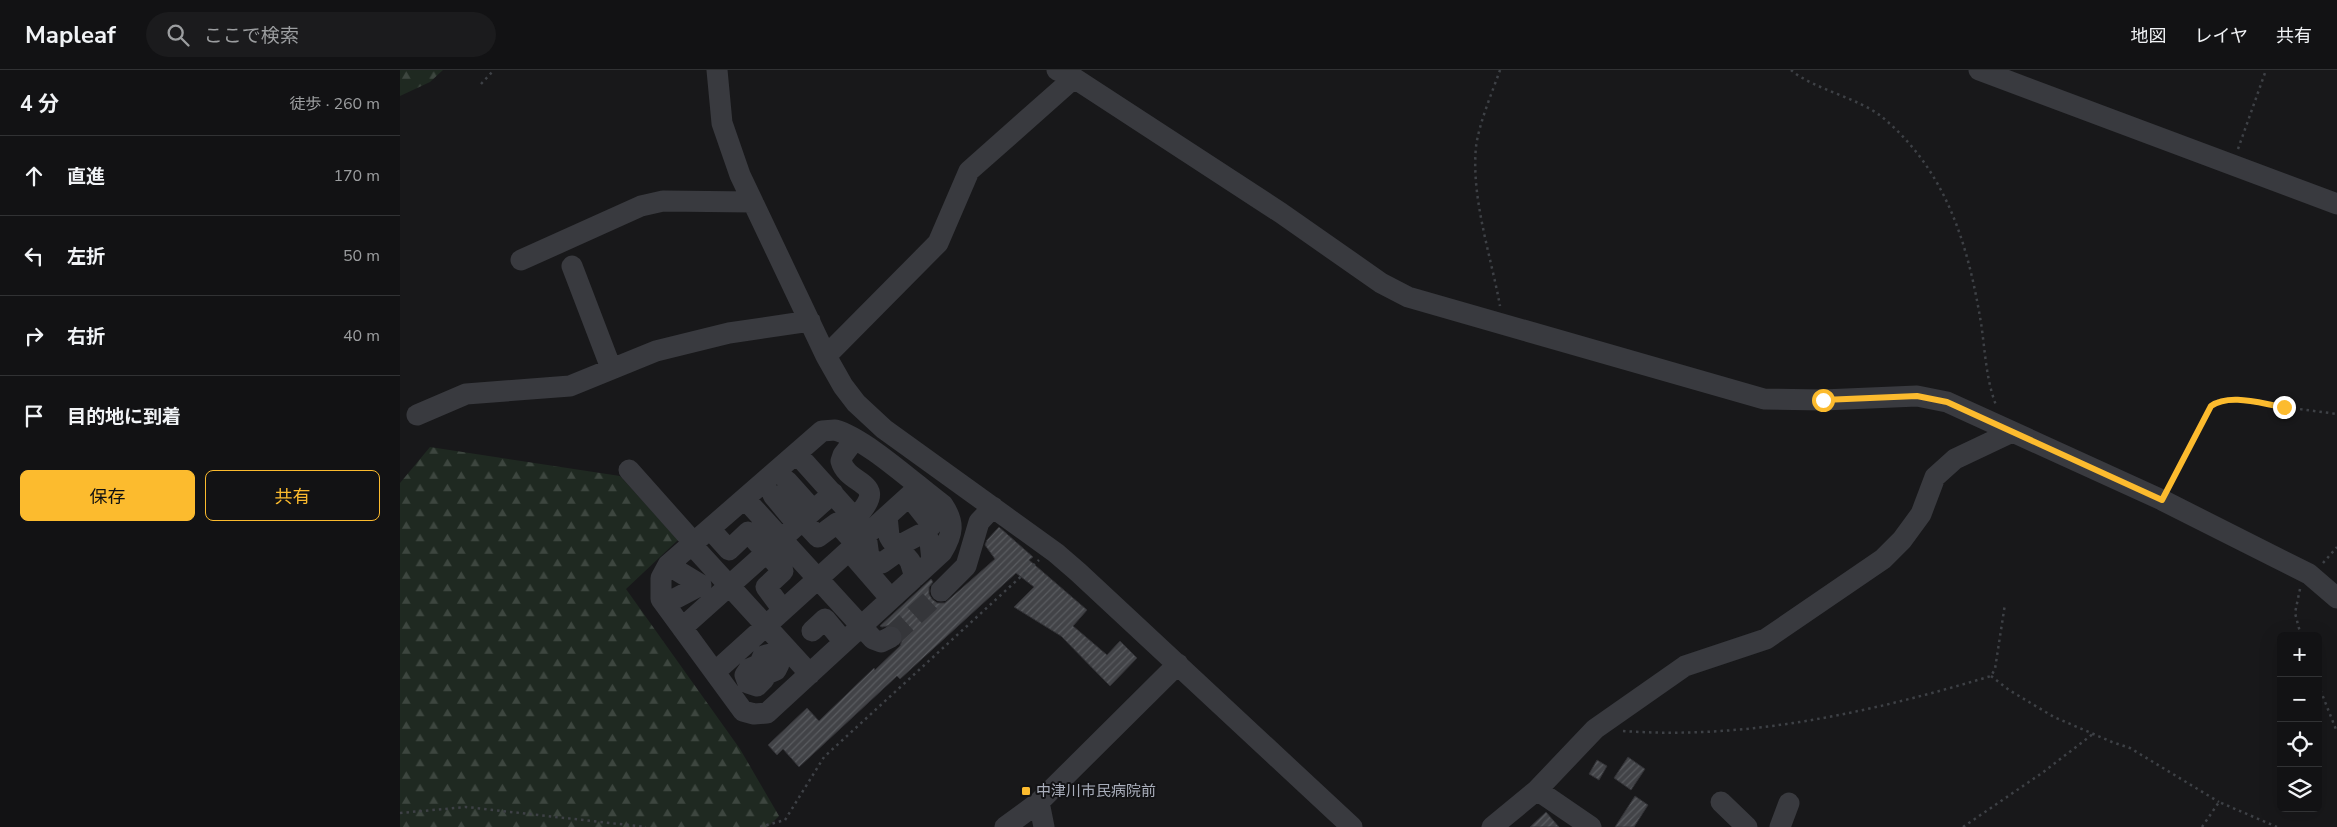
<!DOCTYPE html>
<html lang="ja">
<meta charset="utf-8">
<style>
:root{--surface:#121214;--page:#1b1b1d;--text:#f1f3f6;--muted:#9c9ea0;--line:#313234;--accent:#fcbb2e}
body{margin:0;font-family:"Nunito Sans","Noto Sans JP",sans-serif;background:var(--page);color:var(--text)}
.controls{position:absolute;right:15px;bottom:15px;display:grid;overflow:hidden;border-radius:8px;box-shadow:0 5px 20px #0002}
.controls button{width:45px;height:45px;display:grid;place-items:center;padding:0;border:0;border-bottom:1px solid var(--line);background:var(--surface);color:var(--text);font:25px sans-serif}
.stop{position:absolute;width:15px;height:15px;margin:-11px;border:4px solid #fcbb2e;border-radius:50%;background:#fff}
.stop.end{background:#fcbb2e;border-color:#fff;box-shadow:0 1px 5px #0008}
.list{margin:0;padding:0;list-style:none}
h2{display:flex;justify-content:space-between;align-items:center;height:65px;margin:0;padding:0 20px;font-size:21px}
h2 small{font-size:16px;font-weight:400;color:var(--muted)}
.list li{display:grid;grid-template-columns:32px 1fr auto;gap:15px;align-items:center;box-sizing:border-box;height:80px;padding:0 20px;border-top:1px solid var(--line)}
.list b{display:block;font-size:19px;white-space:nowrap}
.list em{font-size:16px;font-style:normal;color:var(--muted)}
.actions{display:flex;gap:10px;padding:15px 20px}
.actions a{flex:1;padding:11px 0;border:1px solid var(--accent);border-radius:8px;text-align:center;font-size:18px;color:var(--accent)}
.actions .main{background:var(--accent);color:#111}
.icon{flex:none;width:28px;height:28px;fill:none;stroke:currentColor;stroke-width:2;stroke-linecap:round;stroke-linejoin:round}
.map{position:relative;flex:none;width:1937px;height:757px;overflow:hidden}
header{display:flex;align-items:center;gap:30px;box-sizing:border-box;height:70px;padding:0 25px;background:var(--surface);border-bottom:1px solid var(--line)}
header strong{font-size:24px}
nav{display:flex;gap:28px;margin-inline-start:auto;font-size:18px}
.search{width:350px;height:45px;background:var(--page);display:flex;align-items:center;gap:12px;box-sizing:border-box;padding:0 18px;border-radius:28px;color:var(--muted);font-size:19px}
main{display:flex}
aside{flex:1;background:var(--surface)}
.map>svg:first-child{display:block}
.forest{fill:url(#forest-firs)}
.building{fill:url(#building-hatch);stroke:#323236}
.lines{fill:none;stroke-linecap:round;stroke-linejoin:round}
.minor-tunnel{stroke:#35363a;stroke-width:21;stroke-dasharray:21 11;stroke-linecap:butt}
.path{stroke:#3e4146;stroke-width:2.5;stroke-dasharray:2.5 4;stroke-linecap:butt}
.minor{stroke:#393a3f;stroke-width:21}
.route{stroke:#fcbb2e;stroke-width:6}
.poi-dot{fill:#fcbb2e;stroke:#131315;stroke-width:2}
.labels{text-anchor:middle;stroke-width:4;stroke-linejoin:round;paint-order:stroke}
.poi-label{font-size:15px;fill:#a9aebb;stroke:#131315;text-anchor:start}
</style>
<header>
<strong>Mapleaf</strong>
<div class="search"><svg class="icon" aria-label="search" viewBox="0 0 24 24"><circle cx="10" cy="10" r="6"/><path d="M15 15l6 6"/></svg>ここで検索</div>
<nav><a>地図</a><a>レイヤ</a><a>共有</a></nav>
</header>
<main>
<aside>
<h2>4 分<small>徒歩 · 260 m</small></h2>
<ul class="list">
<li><svg class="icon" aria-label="ahead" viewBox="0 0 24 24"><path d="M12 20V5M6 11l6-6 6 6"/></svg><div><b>直進</b></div><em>170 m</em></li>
<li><svg class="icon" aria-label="left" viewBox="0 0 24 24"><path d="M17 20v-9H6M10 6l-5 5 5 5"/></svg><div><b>左折</b></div><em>50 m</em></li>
<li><svg class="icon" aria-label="right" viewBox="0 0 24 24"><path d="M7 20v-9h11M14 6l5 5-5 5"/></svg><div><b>右折</b></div><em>40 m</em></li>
<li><svg class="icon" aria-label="arrive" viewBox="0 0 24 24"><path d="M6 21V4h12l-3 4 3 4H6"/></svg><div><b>目的地に到着</b></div></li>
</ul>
<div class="actions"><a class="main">保存</a><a>共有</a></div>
</aside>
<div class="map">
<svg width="1937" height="757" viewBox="0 0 1937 757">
<defs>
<pattern id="forest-firs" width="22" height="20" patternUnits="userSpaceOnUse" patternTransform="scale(1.25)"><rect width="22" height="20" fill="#1f2921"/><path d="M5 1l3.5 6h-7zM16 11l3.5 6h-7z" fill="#3d463f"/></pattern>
<pattern id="building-hatch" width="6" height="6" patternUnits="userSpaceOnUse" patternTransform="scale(1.25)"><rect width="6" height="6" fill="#424347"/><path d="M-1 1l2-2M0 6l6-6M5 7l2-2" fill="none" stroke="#5a5c60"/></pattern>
</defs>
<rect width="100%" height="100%" fill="#18181a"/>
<path class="forest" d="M0,0h43l-13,12 -30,14z
M30,377l190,29 58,64 -52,49 114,160 39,67 -11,11h-368v-344z"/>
<path class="building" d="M599,457l34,30 -4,3 58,50 -14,16 34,29 13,-14 17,17 -27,28 -49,-50 -47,-29 20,-20 -18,-14 -116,106 -3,-3 -98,91 -16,-18 -6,6 -9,-10 39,-37 12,13 55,-53 1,2 25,-24 3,-9 -5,-10 -6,-2 -10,2 -2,-1 51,-47 2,3 -4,5v7l3,5 5,4h8l50,-44 -10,-14 2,-5z
M1228,687l17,12 -14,21 -17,-12z
M1197,690l10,6 -8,14 -10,-6z
M1235,726l13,9 -14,22h-19z
M1146,742l13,15h-29z"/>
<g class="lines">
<path class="minor-tunnel" d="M491,567l50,-46"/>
<path class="path" d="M1100,0c-8,23 -21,53 -24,77 -5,51 15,109 24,159
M1391,0c22,19 68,28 91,47 64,53 86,127 99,206 4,26 5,57 15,82
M81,14l13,-14
M1838,79l28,-79
M1769,416l42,-80 8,-6h12l106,14
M1923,493l14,-16
M1900,519l-5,24 6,23
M1591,606l18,14 45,27 58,25 18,6 89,54
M1918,614l19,48
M1223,661c126,9 249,-19 368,-55l4,-7 10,-65
M0,743l66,-6 180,20
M360,757l25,-7 39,-63 215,-197
M1563,757l79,-54 51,-39
M1802,757l17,-25 58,25"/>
<path class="minor" d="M317,0l5,53 18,52 86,181 17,30 13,17 28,26 172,124 22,19 274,255
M657,0l17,8 207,135 100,70 27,14 356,102 59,1 94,-4 30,6 215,98 147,74 28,24
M1579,0l358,134
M121,190l120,-54 22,-5 90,1
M172,196l39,102
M426,286l112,-113 31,-72 105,-93
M17,345l49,-21 104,-8 86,-35 73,-18 81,-12
M435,360c30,8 81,55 108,75 12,18 10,29 -1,47l-175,161 -13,1 -11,-3 -82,-112v-21l7,-13 154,-134z
M397,384l71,79
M229,400l65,73
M387,411l26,29
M373,425l24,29
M509,426l23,29
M345,429l128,140 8,3 10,-5
M487,446l2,20 3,5 10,3 17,-9h7l4,7 2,18
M455,448c37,-37 -7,-31 -14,-57l2,-6 12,-16
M402,450l16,17 19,-14 19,21
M310,459l19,21 19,-18 35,39 -17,16 17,23
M466,465l3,22 6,4 7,2 14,-10 8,1 6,7 5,16
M292,475l118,129
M452,484l39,45
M541,521l25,-25 13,-44 14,-15
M265,534l36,-19 -33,-20
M282,558l151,-135
M412,561l13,-12 19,23
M363,600l-3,-7 3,-7 7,-2 7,3 2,7 -3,6 -7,3 -13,-7 -7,3 -4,6 3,8 9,3 7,-7 -1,-9
M315,602l204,-185
M1137,720l54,37
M639,732l5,25
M1321,732l26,25
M605,757l34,-25 139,-138
M1092,757l45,-37 58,-61 90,-63 81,-27 117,-80 19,-19 19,-26 14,-37 20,-18 57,-27
M1380,757l9,-24"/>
</g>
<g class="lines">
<path class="route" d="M1423,330l94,-4 30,6 215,98 49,-94c19,-13 51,-2 73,1"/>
</g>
<rect class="poi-dot" x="621" y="716" width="10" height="10" rx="2.5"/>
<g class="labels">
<g class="poi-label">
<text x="636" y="726">中津川市民病院前</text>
</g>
</g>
</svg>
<div class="controls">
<button>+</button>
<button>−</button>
<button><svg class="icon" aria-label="locate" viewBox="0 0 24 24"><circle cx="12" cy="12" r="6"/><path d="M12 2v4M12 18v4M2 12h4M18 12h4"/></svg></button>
<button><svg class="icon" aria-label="layers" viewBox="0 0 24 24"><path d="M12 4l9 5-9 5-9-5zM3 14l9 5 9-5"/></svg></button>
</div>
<div class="stop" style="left:1423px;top:330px"></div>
<div class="stop end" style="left:1884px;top:337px"></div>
</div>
</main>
